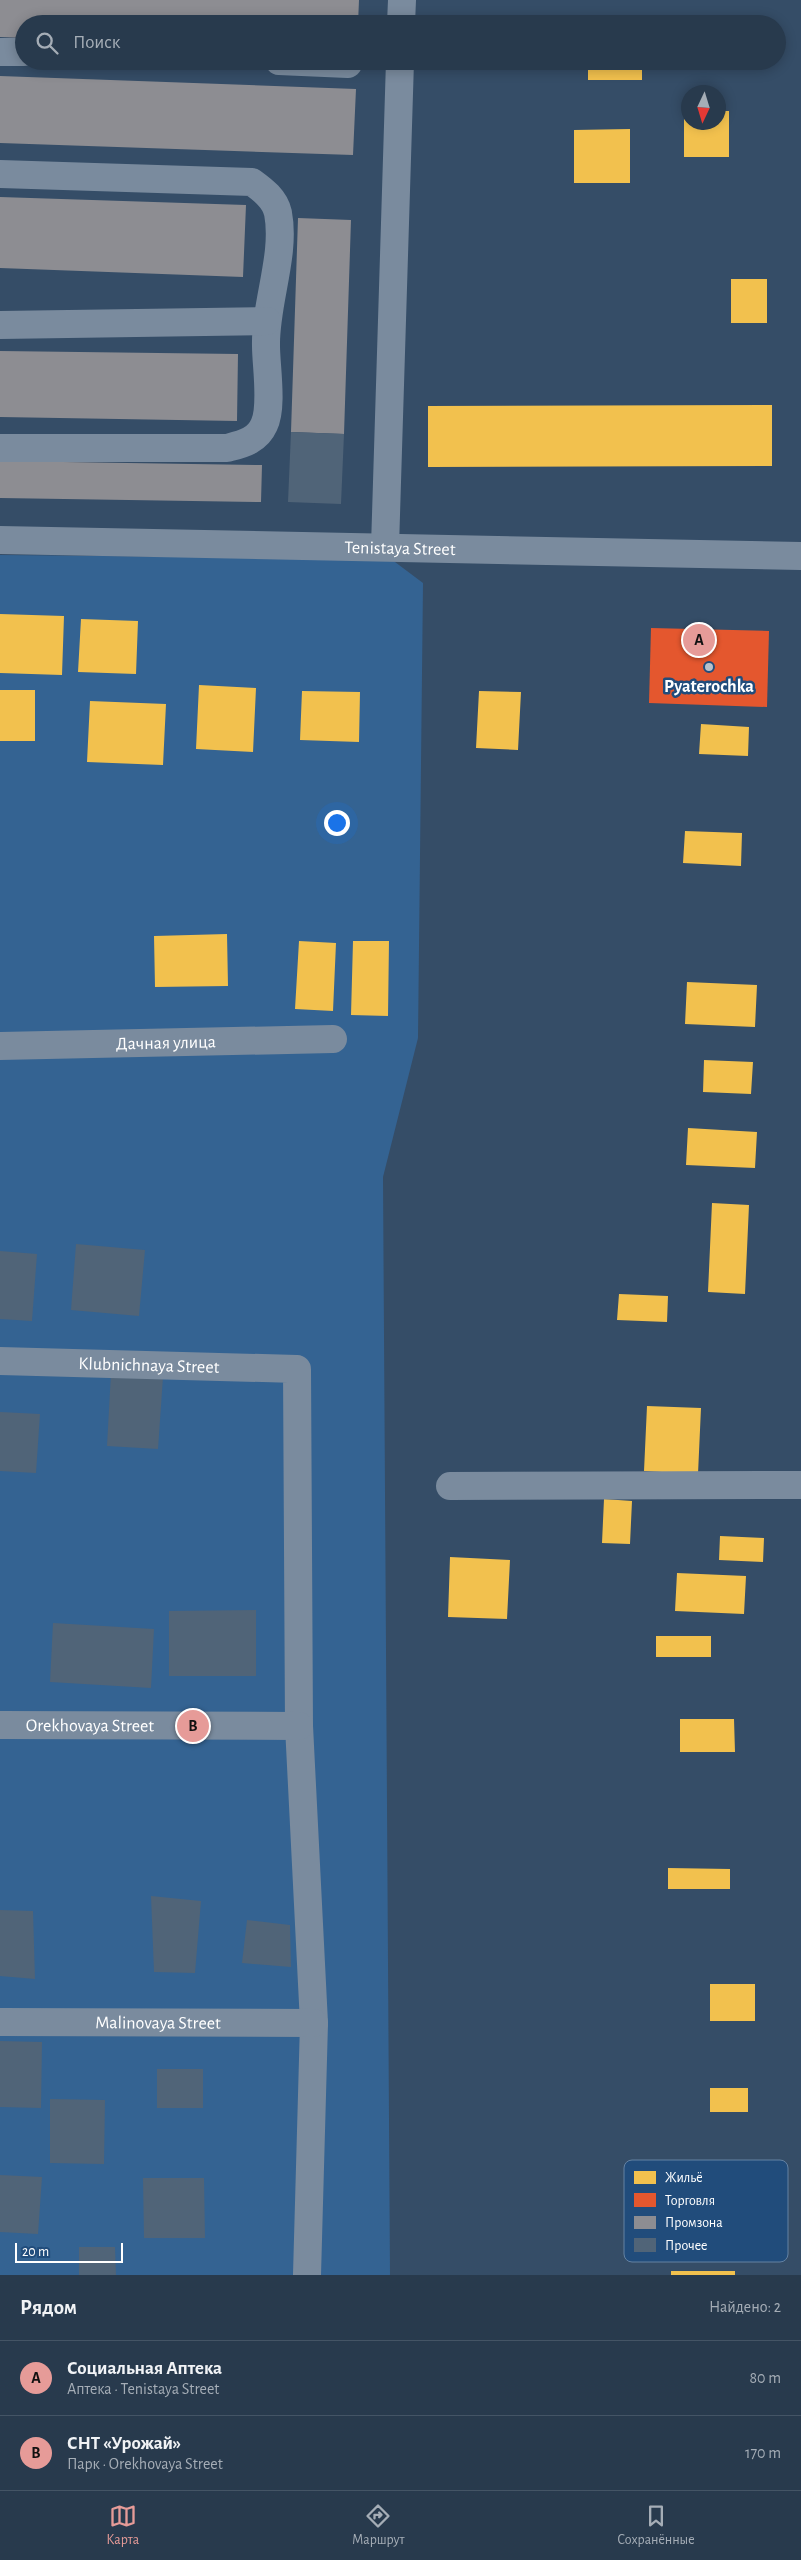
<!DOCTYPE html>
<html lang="ru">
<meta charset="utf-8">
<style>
:root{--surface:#283a4d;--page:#344557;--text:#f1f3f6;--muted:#a5adb6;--line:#445465;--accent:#e69b98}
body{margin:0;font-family:"Alegreya Sans",sans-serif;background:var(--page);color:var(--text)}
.compass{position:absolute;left:681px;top:85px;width:45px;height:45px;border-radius:50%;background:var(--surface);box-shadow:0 2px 12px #0003;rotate:184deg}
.scale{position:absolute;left:15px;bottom:12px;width:108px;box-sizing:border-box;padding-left:5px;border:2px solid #fff;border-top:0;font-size:14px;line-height:18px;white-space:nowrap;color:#fff;-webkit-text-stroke:4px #214c7b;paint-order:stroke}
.you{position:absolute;left:336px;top:822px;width:18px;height:18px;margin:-12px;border:4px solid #fff;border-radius:50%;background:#1a73e8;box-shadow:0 0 0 8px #1a73e833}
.badge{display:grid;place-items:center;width:32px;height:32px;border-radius:50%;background:var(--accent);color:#111;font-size:16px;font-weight:700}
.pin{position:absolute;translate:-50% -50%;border:2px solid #fff;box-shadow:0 1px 5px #0006}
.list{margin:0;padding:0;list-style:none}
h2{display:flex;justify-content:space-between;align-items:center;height:65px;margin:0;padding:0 20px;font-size:21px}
h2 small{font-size:16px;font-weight:400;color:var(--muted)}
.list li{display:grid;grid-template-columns:32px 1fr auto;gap:15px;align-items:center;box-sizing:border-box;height:75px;padding:0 20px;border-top:1px solid var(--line)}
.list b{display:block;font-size:19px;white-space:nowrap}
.list p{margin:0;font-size:16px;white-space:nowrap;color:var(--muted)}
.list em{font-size:16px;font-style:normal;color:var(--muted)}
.icon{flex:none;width:28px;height:28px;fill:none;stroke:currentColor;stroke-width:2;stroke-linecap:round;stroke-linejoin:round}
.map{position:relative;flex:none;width:801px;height:2275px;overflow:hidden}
.search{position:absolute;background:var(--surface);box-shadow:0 2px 12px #0003;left:15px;right:15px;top:15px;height:55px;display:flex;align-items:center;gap:12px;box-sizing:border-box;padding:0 18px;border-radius:28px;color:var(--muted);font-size:19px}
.sheet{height:215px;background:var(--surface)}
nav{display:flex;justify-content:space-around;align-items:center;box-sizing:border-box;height:70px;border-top:1px solid var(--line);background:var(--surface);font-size:14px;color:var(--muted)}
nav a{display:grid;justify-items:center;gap:2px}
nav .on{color:var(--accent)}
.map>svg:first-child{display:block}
.green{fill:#346392}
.homes{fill:#f2c14e}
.shops{fill:#e4572e}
.industry{fill:#8d8d92}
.building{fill:#506478}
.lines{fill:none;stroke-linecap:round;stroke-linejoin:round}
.minor{stroke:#7a8b9e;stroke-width:28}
.poi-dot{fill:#b8c1ca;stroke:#214c7b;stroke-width:2}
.labels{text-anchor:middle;stroke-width:5;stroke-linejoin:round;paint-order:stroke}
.street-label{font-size:18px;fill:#fff;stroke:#214c7b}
.poi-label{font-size:18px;font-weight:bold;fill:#fff;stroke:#214c7b}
.key{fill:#214c7b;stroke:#6482a3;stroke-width:1}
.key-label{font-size:14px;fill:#fff}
</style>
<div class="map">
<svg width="801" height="2275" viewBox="0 0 801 2275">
<rect width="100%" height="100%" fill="#354d67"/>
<path class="green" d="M0,555l391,4 32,24 -5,455 -35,139 7,1098h-390z"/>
<path class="homes" d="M588,61h54v19h-54z
M684,110h4v12h30v-11h11v46h-45z
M630,129v54h-56v-53z
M731,279h36v44h-36z
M772,405v61l-344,1v-61z
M0,614l64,2 -2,59 -62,-2z
M81,619l57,2 -2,53 -58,-2z
M199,685l57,3 -3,64 -57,-3z
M0,690h35v51h-35z
M302,691l58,1 -1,50 -59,-2z
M479,691l42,1 -3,58 -42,-2z
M90,701l76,3 -3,61 -76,-3z
M701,724l48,3 -1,29 -49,-2z
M685,831l57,2 -1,33 -58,-3z
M227,934l1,52 -73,1 -1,-51z
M299,941l37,2 -3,68 -38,-2z
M353,941h36l-1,75 -37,-1z
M687,982l70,3 -2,42 -70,-3z
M704,1060l49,2 -2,32 -48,-2z
M688,1128l69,4 -2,36 -69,-3z
M712,1203l37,2 -4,89 -37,-2z
M619,1294l49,2 -1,26 -50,-2z
M647,1406l54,2 -3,66 -54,-3z
M604,1499l28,2 -2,43 -28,-1z
M720,1536l44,2 -1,24 -44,-2z
M450,1557l60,3 -3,59 -59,-2z
M677,1573l69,3 -2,38 -69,-3z
M656,1636h55v21h-55z
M680,1719h54l1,33h-55z
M668,1868l62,1v20h-62z
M710,1984h45v37h-45z
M710,2088h38v24h-38z
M671,2271h64v4h-64z"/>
<path class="shops" d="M651,628l118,3 -2,76 -118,-4z"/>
<path class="industry" d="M0,0h359l-1,24h-334v14l-24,-1z
M0,76l356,13 -3,66 -353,-12z
M0,197l246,8 -3,72 -243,-9z
M298,218l53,2 -7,214 -53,-2z
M0,351l238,3 -1,67 -237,-4z
M0,461l262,4 -1,37 -261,-4z"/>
<path class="building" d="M291,432l53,2 -3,70 -53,-2z
M76,1244l69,6 -6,66 -68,-6z
M0,1251l37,3 -5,67 -32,-2z
M111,1373l52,4 -5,72 -51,-3z
M0,1412l40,2 -4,59 -36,-2z
M256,1610v66h-87v-65z
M53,1623l101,6 -3,59 -101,-6z
M151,1896l50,5 -6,72 -41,-1z
M0,1910l33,1 2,68 -35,-3z
M247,1920l43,5 1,42 -49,-4z
M0,2041l42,1 -1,66 -41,-1z
M157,2069h46v39h-46z
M50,2099l55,1 -1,64 -54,-1z
M0,2175l42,2 -4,57 -38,-2z
M143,2178h61l1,60h-61z
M79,2247h36l1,28h-37z"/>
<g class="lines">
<g class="minor">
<path d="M401,24l1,-24"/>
<path d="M0,52h24"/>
<path d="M279,61l69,3"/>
<path d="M0,174l252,8c11,8 23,17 26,31 8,42 -13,90 -12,133 0,20 7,61 -2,79 -7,16 -22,19 -37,23h-227"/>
<path d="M0,325l267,-4"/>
<path id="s1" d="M0,540l801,16"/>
<path d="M385,547l15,-486"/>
<path id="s2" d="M0,1046l333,-7"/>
<path id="s3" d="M0,1361l297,8 2,357 15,297 -7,252"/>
<path d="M450,1486l351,-1"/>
<path id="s4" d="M0,1725l299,1"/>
<path id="s5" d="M0,2022l314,1"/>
</g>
</g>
<circle class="poi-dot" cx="709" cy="667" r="5"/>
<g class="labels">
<g class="street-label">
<text dy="6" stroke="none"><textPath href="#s1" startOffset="400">Tenistaya Street</textPath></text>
<text dy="6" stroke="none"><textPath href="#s2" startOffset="166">Дачная улица</textPath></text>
<text dy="6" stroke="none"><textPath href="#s3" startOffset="149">Klubnichnaya Street</textPath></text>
<text dy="6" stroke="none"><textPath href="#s4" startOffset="90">Orekhovaya Street</textPath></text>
<text dy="6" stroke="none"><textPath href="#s5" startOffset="158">Malinovaya Street</textPath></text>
</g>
<g class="poi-label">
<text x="709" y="692">Pyaterochka</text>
</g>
</g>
<rect x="624" y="2160" width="164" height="102" rx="8" class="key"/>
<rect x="634" y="2171" width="22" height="13" fill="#f2c14e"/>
<rect x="634" y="2193" width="22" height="14" fill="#e4572e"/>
<rect x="634" y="2216" width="22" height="13" fill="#8d8d92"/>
<rect x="634" y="2238" width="22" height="14" fill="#506478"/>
<g class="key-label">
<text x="665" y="2182">Жильё</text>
<text x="665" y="2205">Торговля</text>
<text x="665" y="2227">Промзона</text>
<text x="665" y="2250">Прочее</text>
</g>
</svg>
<svg class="compass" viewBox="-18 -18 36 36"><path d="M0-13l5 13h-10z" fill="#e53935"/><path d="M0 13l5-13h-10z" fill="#a5adb6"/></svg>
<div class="scale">20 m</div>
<div class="you"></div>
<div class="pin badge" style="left:699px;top:640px">A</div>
<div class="pin badge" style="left:193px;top:1726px">B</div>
<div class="search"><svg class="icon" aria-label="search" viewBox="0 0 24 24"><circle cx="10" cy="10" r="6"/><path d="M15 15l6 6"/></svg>Поиск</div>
</div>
<section class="sheet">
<h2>Рядом<small>Найдено: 2</small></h2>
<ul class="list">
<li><span class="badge">A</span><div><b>Социальная Аптека</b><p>Аптека · Tenistaya Street</p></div><em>80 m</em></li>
<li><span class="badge">B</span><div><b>СНТ «Урожай»</b><p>Парк · Orekhovaya Street</p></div><em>170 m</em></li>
</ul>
</section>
<nav>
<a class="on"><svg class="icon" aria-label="map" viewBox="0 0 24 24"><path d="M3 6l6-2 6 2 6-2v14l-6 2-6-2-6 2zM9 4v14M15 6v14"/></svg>Карта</a>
<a><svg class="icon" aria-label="directions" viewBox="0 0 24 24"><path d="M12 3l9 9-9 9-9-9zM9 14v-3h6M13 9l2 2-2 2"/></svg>Маршрут</a>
<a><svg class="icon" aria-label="saved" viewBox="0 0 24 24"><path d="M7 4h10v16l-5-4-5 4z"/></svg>Сохранённые</a>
</nav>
